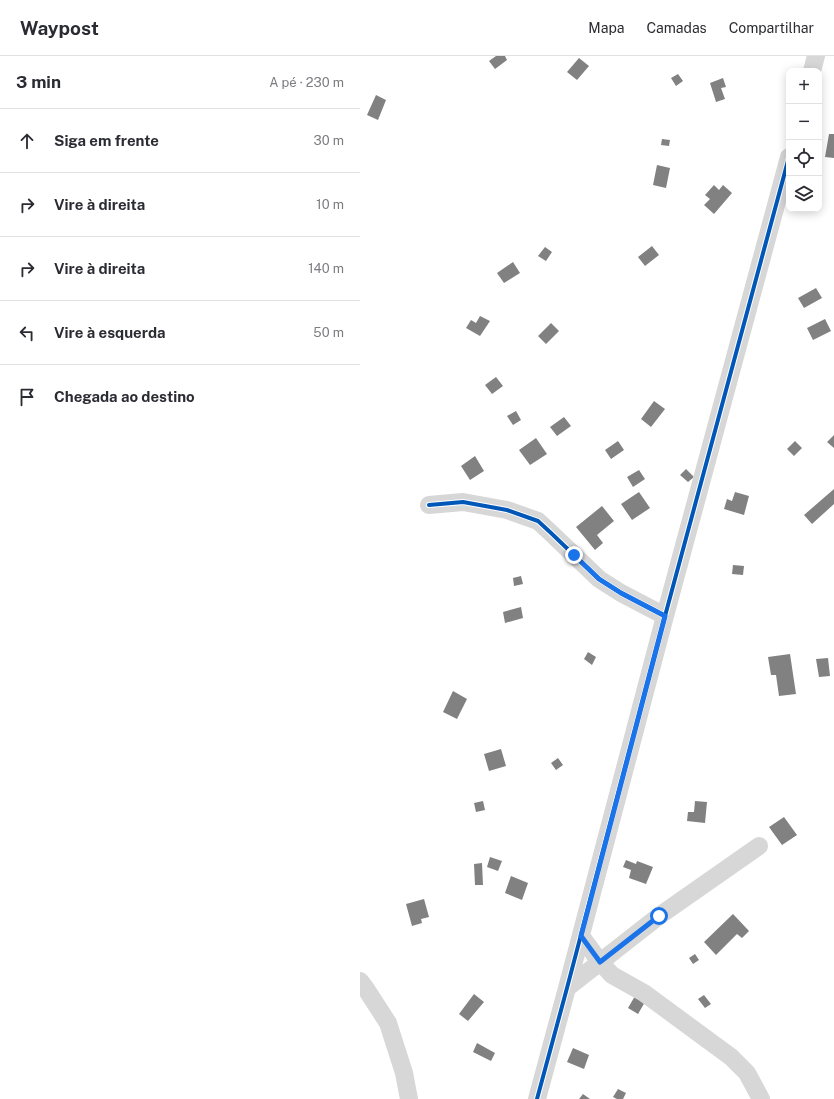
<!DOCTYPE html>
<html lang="pt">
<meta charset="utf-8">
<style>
:root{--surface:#fff;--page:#f7f7f7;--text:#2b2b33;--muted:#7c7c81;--line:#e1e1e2}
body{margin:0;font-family:"Public Sans",sans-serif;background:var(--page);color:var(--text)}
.controls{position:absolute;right:12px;top:12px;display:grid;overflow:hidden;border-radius:8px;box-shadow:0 2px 10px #0003}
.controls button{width:36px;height:36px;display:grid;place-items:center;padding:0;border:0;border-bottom:1px solid var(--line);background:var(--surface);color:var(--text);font:20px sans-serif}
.stop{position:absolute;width:12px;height:12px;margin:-9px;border:3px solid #1a73e8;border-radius:50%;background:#fff}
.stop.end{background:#1a73e8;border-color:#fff;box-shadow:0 1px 4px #0008}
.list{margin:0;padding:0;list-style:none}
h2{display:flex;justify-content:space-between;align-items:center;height:52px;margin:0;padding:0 16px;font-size:17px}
h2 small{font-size:13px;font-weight:400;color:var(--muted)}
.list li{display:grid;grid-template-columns:26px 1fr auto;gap:12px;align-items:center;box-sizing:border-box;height:64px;padding:0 16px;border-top:1px solid var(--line)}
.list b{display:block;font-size:15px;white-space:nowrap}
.list em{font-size:13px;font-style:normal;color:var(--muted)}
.icon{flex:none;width:22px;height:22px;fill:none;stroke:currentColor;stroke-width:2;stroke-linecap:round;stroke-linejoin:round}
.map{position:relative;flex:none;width:474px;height:1043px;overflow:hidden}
header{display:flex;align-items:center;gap:24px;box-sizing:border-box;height:56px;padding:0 20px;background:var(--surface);border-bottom:1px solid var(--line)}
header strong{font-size:19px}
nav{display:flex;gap:22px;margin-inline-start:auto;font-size:14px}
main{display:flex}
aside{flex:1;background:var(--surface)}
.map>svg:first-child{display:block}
.building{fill:#818181}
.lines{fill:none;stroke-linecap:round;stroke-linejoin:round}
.minor{stroke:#d7d7d7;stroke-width:18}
.cycleway-casing{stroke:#fff;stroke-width:6}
.cycleway{stroke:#0057b8;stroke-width:4}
.route{stroke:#1a73e8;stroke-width:5}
</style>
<header>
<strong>Waypost</strong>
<nav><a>Mapa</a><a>Camadas</a><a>Compartilhar</a></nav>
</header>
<main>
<aside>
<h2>3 min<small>A pé · 230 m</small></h2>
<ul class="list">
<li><svg class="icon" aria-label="ahead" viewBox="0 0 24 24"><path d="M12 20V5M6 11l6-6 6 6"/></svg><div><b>Siga em frente</b></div><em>30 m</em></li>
<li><svg class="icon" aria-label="right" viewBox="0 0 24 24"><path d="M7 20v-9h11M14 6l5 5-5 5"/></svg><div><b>Vire à direita</b></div><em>10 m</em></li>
<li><svg class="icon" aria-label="right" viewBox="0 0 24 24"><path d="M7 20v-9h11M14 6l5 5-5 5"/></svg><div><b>Vire à direita</b></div><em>140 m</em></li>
<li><svg class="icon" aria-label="left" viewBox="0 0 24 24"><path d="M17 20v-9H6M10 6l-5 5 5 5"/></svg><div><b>Vire à esquerda</b></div><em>50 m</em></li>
<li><svg class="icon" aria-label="arrive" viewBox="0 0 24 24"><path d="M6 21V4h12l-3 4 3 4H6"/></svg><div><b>Chegada ao destino</b></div></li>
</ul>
</aside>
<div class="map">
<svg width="474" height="1043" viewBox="0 0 474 1043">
<rect width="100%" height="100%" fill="#fff"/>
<path class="building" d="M136,0h9l2,4 -12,9 -6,-8z
M219,2l10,8 -12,14 -10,-8z
M318,18l5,7 -7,5 -5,-8z
M363,22l3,9 -5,1 4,11 -9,3 -6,-19z
M16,39l10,5 -8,20 -11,-5z
M469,78h5v24l-9,-1z
M302,83l8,1 -1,6 -8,-1z
M297,109l13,3 -4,20 -13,-3z
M354,129l5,5 4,-5 9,8 -18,21 -10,-9 6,-6 -5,-4z
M292,190l7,9 -14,11 -7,-9z
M185,191l7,5 -6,9 -8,-5z
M153,206l7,11 -16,10 -7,-10z
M456,232l6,10 -18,10 -6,-10z
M120,260l10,5 -10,15 -14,-8 5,-8 5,3z
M465,263l6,12 -18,9 -6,-12z
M191,267l8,8 -13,13 -8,-8z
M136,321l7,9 -11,8 -7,-9z
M294,345l11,8 -14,18 -10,-8z
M156,355l5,9 -8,5 -6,-9z
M204,361l7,9 -14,10 -7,-9z
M474,379v13l-7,-6z
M176,382l11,16 -17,11 -11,-15z
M258,385l6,9 -13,9 -6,-9z
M435,385l7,7 -8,8 -7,-7z
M115,400l9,15 -14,9 -9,-14z
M326,413l8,8 -6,5 -8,-7z
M279,414l6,9 -12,8 -6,-10z
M474,433v15l-22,20 -8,-9z
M279,436l11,16 -18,12 -11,-16z
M375,436l14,4 -5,19 -20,-6 3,-10 5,2z
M242,450l12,15 -17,14 6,8 -8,7 -19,-23z
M373,509l11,1 -1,9 -11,-1z
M161,520l2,8 -9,2 -1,-8z
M161,551l2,11 -18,5 -2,-11z
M228,596l8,5 -4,8 -8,-6z
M430,598l6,40 -17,2 -3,-21h-5l-3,-18z
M468,602l2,18 -11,1 -3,-18z
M93,635l14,8 -10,20 -14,-7z
M141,693l5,17 -17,5 -5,-17z
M198,702l5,7 -7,5 -5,-7z
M123,745l2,9 -9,2 -2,-9z
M335,745l12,1 -2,21 -18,-2 1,-9h6z
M424,761l13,18 -15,10 -13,-18z
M130,801l12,4 -4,10 -11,-4z
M266,804l10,4 1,-3 16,6 -7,17 -17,-6 2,-8 -8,-3z
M122,807l1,22h-8l-1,-21z
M151,820l17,7 -6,17 -17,-7z
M64,843l5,18 -8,2 1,4 -10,3 -6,-22z
M373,858l16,17 -7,7 -5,-4 -21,21 -12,-13z
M335,898l4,6 -6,4 -4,-6z
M114,938l10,8 -16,19 -9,-7z
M344,939l7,9 -6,4 -7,-9z
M275,940l10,6 -7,12 -10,-6z
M117,987l18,10 -4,8 -18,-9z
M213,992l16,7 -5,14 -17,-7z
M258,1033l8,4 -3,6h-6l-4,-2z
M223,1038l7,5h-11z"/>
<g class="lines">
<path class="minor" d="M452,15l4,-15
M69,449l34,-3 44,8 31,11 13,12 48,46 22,14 44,23
M221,880l19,26 12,13 32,18 87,64 16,16 14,26
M0,925l6,8 22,34 16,50 5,26
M207,932l92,-72 100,-70
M177,1043l30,-111 98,-372 124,-459"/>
<g class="cycleway-casing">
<path id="cycleway" d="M69,449l34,-3 44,8 31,11 13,12 48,46 22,14 44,23
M177,1043l30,-111 98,-372 124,-459"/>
</g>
<use href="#cycleway" class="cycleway"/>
</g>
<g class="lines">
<path class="route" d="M214,499l25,24 22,14 44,23 -84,320 19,26 59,-46"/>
</g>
</svg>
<div class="controls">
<button>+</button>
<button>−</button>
<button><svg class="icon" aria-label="locate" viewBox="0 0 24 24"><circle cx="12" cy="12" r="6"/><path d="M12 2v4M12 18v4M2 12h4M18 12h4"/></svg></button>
<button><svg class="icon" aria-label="layers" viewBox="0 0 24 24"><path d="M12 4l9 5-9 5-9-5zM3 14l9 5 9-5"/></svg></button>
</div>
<div class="stop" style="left:299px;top:860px"></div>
<div class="stop end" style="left:214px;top:499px"></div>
</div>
</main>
